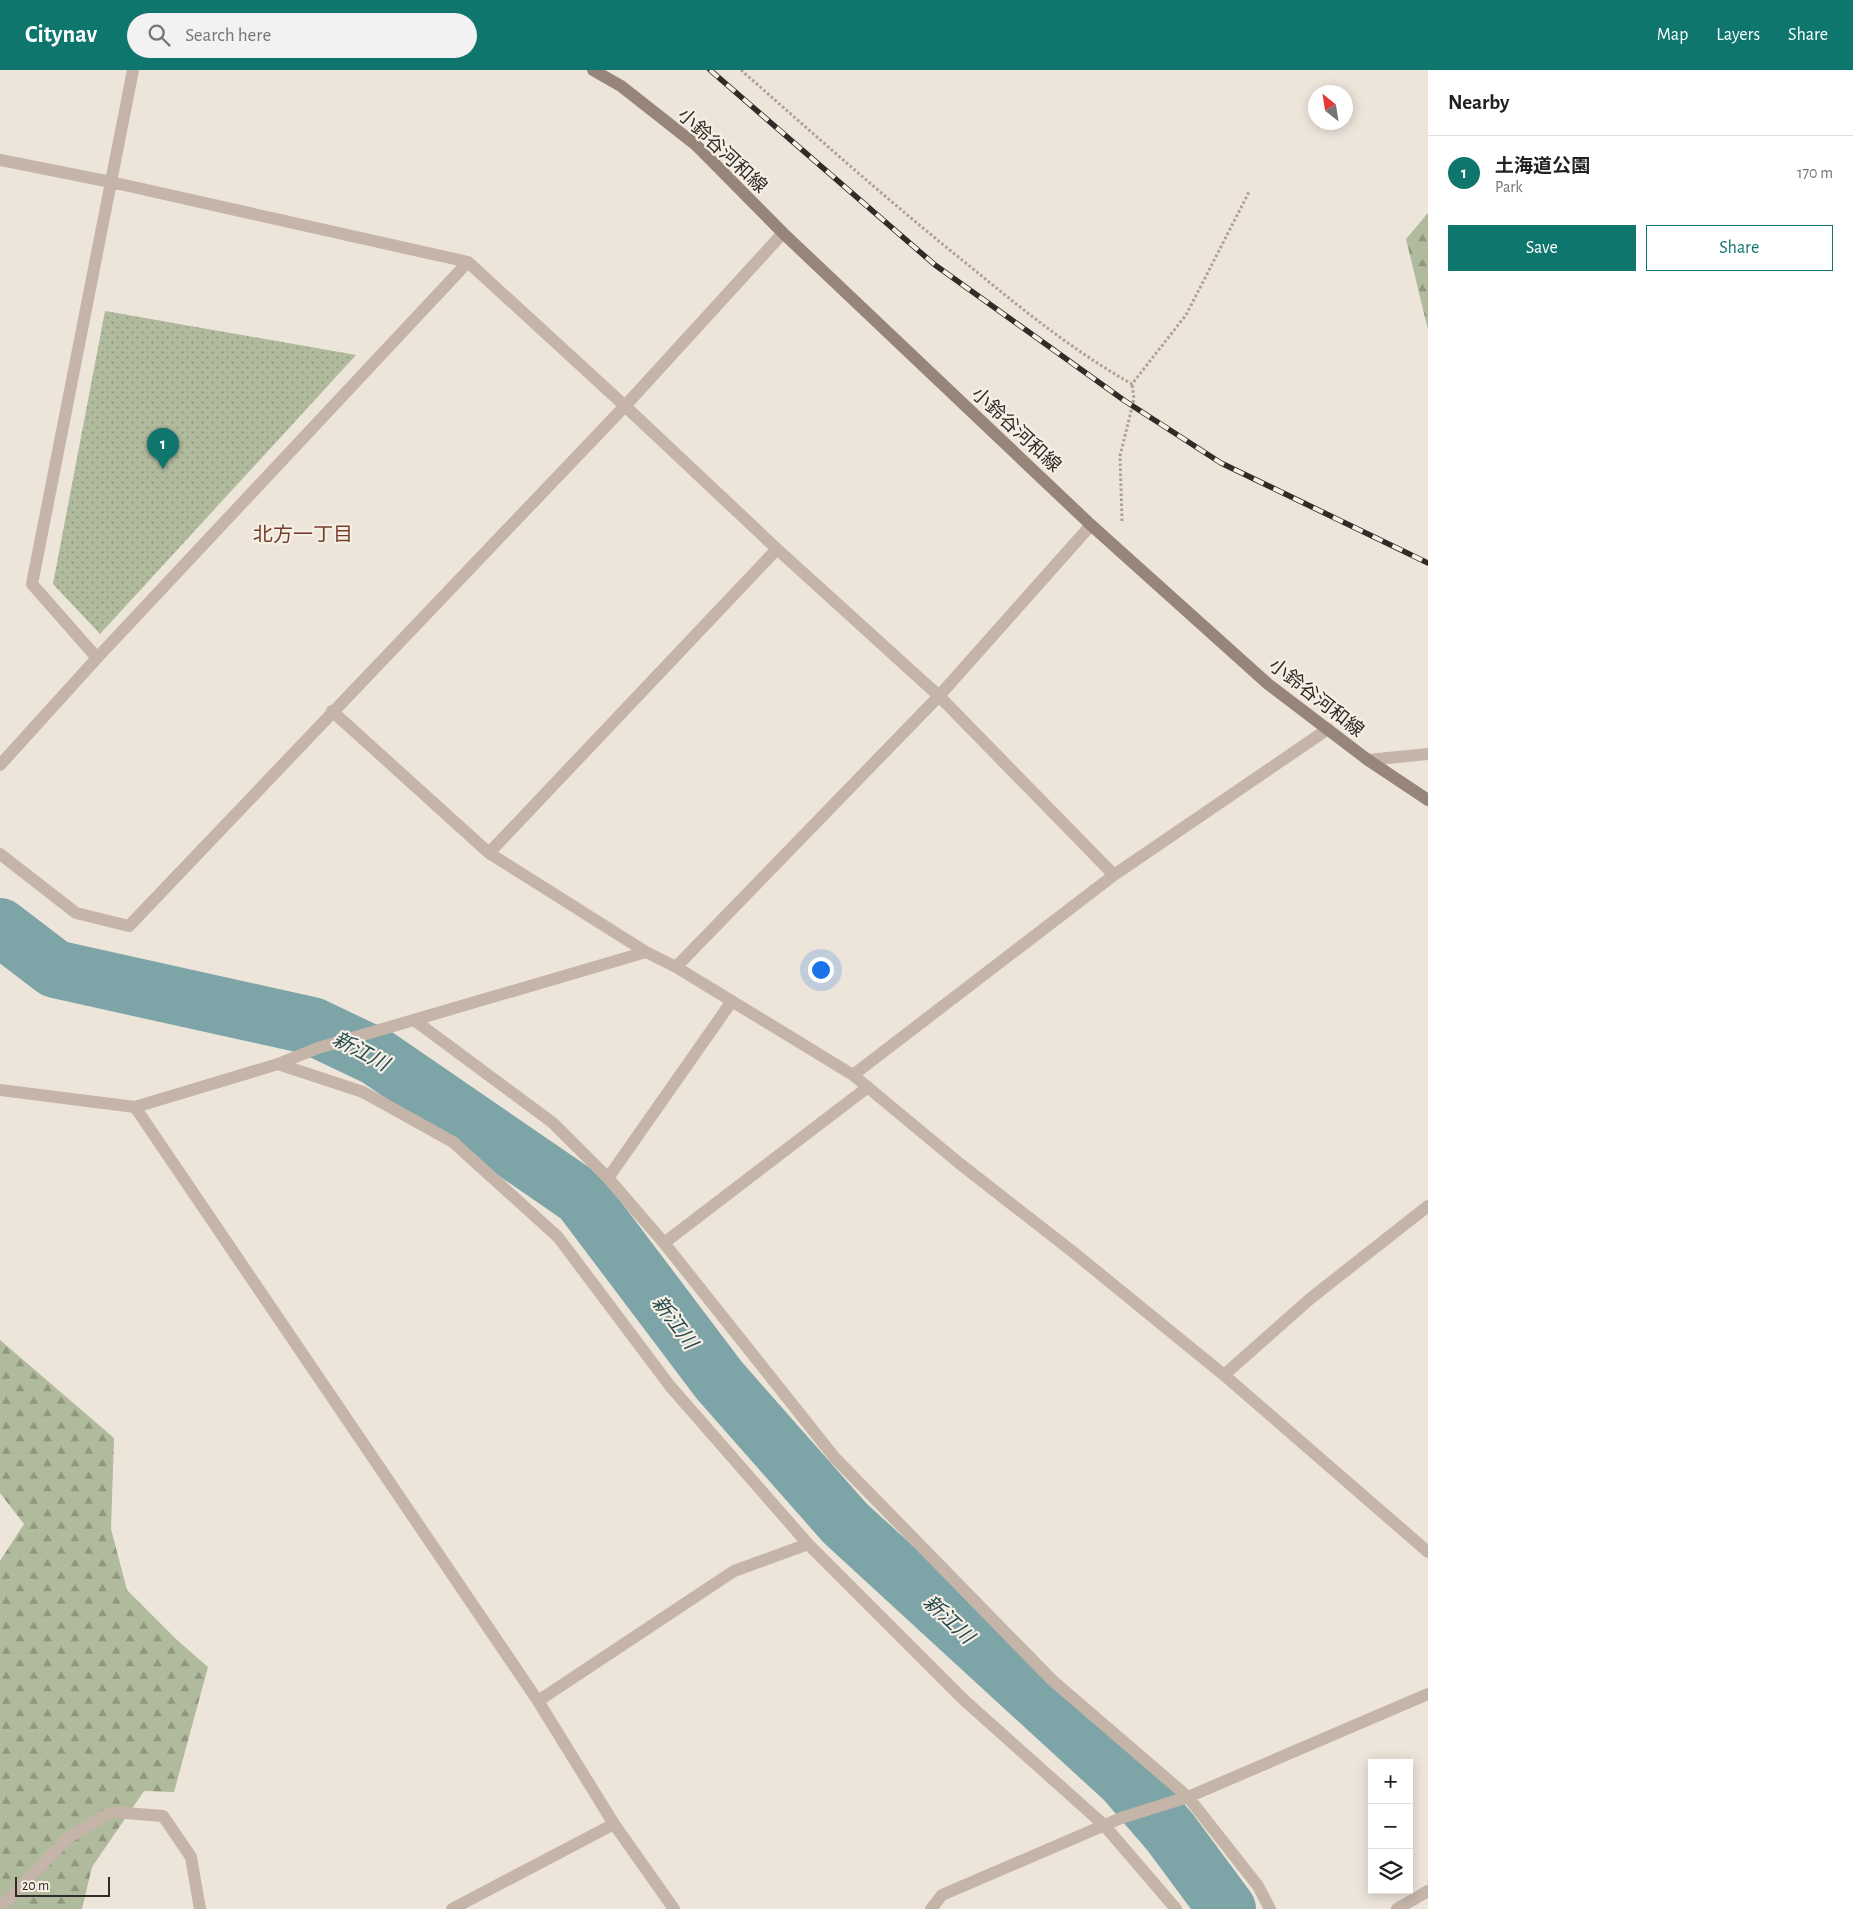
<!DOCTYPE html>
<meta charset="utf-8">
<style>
:root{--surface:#fff;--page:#f2f2f2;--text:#202124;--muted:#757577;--line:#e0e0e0;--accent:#0f766e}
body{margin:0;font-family:"Alegreya Sans","Noto Sans JP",sans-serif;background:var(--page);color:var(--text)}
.controls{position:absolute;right:15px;bottom:15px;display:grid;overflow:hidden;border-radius:0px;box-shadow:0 2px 12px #0003}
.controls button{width:45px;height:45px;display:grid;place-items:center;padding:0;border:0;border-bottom:1px solid var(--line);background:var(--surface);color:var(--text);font:25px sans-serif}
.compass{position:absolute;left:1308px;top:15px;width:45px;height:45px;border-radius:50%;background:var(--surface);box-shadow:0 2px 12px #0003;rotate:330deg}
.scale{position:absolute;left:15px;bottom:12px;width:95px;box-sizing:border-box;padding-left:5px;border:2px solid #322a27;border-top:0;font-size:14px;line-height:18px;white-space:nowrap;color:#322a27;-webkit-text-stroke:4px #f6efe5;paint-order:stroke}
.you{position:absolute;left:820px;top:899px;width:18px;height:18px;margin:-12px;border:4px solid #fff;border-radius:50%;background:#1a73e8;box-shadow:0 0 0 8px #1a73e833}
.badge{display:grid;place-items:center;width:32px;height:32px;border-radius:50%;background:var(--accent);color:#fff;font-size:16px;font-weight:700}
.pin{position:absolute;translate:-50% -41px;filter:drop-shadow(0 1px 2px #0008)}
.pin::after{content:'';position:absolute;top:26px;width:18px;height:15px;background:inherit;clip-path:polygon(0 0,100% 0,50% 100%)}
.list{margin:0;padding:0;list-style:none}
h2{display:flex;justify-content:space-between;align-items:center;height:65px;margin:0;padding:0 20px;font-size:21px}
h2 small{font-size:16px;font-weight:400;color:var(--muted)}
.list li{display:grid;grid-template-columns:32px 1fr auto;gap:15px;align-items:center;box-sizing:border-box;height:75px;padding:0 20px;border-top:1px solid var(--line)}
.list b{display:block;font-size:19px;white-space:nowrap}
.list p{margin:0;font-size:16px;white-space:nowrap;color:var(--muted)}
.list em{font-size:16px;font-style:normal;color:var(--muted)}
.actions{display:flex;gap:10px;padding:15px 20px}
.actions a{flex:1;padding:11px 0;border:1px solid var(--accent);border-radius:0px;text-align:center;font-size:18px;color:var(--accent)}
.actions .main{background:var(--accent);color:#fff}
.icon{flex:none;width:28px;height:28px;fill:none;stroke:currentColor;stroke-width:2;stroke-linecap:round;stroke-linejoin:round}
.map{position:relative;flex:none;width:1428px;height:1839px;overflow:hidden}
header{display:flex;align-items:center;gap:30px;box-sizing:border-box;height:70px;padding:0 25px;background:var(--accent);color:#fff}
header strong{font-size:24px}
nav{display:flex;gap:28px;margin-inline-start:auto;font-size:18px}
.search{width:350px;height:45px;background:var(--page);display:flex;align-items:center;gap:12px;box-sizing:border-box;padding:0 18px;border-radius:28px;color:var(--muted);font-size:19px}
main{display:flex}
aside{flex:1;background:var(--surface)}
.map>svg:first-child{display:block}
.green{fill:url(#green-dots)}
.forest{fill:url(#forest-firs)}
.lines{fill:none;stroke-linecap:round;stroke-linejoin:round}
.river{stroke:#7da4a7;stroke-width:58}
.path{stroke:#af9f92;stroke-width:3;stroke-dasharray:2.5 2.5;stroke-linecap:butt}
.minor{stroke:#c4b5a8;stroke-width:12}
.secondary{stroke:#978579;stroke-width:12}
.rail-casing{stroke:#322a27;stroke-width:5.5}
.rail{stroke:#f6efe5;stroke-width:4;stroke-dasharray:11;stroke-linecap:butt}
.labels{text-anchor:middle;stroke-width:4.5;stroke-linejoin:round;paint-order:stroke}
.street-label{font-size:19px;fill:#322a27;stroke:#f6efe5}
.neighbourhood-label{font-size:20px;fill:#763d2b;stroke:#f6efe5}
.water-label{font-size:20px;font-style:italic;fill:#224a4d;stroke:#f6efe5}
</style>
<header>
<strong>Citynav</strong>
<div class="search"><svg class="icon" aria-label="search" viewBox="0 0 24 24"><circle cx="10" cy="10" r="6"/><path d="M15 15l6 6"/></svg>Search here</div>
<nav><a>Map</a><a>Layers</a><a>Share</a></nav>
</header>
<main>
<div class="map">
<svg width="1428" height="1839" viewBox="0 0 1428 1839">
<defs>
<pattern id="green-dots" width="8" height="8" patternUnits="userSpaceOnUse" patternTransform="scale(1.25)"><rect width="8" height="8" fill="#b0ba9c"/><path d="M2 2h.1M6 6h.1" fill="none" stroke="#90977f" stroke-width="1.8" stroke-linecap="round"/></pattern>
<pattern id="forest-firs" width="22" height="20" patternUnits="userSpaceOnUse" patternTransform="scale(1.25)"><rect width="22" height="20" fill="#b0ba9c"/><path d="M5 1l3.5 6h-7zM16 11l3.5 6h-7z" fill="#90977f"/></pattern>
</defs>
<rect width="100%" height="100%" fill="#ede4da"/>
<path class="green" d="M105,241l251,44 -256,279 -47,-50z"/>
<path class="forest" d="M1428,143v117l-22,-91z
M0,1270l114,98 -3,91 16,61 50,50 31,27 -34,125 -30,-1 -52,76 -10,42h-82v-348l24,-37 -24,-31z"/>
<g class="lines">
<path class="river" d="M0,857l55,42 257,57 65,31 204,140 138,183 126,143 280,257 45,52 57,77"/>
<path class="path" d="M741,0c76,67 152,135 231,198 51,42 103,84 160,116l54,-69 63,-123
M1122,451l-2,-65 14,-57 -2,-15"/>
<path class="minor" d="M0,90l111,22 357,80 157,144 152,143 162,147 175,179
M97,588l-65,-74 101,-514
M332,641l157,142 157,99 30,15 177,108 106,88 114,89 151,123 204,177
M1368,690l60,-6
M0,695l97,-107 371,-396
M489,783l288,-304
M0,784l76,59 53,13 496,-520 158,-173
M676,897l263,-271 152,-171
M414,950l139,103 55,55 56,65 171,215 217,222 136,117 70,89 12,23
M278,994l85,28 90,50 105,95 112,149 138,158 156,156 140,125 72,84
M853,1005l261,-200 214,-146
M0,1020l135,17 143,-43 40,-16 328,-96
M135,1037l403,594 76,123 60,85
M608,1108l124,-177
M664,1173l204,-156
M1224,1305l87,-77 117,-92
M538,1631l196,-130 74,-27
M0,1838l69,-71 43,-25 51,4 28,41 9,52
M452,1839l162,-85
M931,1839l11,-14 179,-77 67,-21 240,-103
M1397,1839l31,-18"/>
<path class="secondary" d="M593,0l28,16 75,59 87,88 308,292 177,159 100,76 60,40"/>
<g class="rail-casing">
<path id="rail" d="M710,0l225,195 190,136 96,62 207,100"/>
</g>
<use href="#rail" class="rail"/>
</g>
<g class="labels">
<g class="street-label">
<text transform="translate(723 80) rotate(43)" y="7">小鈴谷河和線</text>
<text transform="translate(1017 359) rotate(43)" y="7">小鈴谷河和線</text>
<text transform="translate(1317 627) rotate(38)" y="7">小鈴谷河和線</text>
</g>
<g class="neighbourhood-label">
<text x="303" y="471">北方一丁目</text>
</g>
<g class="water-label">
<text transform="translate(361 981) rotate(28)" y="7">新江川</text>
<text transform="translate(675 1252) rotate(53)" y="7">新江川</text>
<text transform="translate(949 1549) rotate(43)" y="7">新江川</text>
</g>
</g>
</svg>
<div class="controls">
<button>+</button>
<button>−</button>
<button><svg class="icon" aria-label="layers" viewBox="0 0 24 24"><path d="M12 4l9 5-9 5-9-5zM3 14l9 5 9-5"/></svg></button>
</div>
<svg class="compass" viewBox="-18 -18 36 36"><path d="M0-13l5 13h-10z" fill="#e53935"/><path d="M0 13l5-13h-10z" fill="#757577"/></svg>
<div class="scale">20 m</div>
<div class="you"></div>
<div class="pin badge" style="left:163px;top:399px">1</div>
</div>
<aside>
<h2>Nearby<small></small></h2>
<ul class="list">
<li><span class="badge">1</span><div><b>土海道公園</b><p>Park</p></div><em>170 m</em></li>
</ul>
<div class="actions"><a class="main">Save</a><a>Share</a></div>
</aside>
</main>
